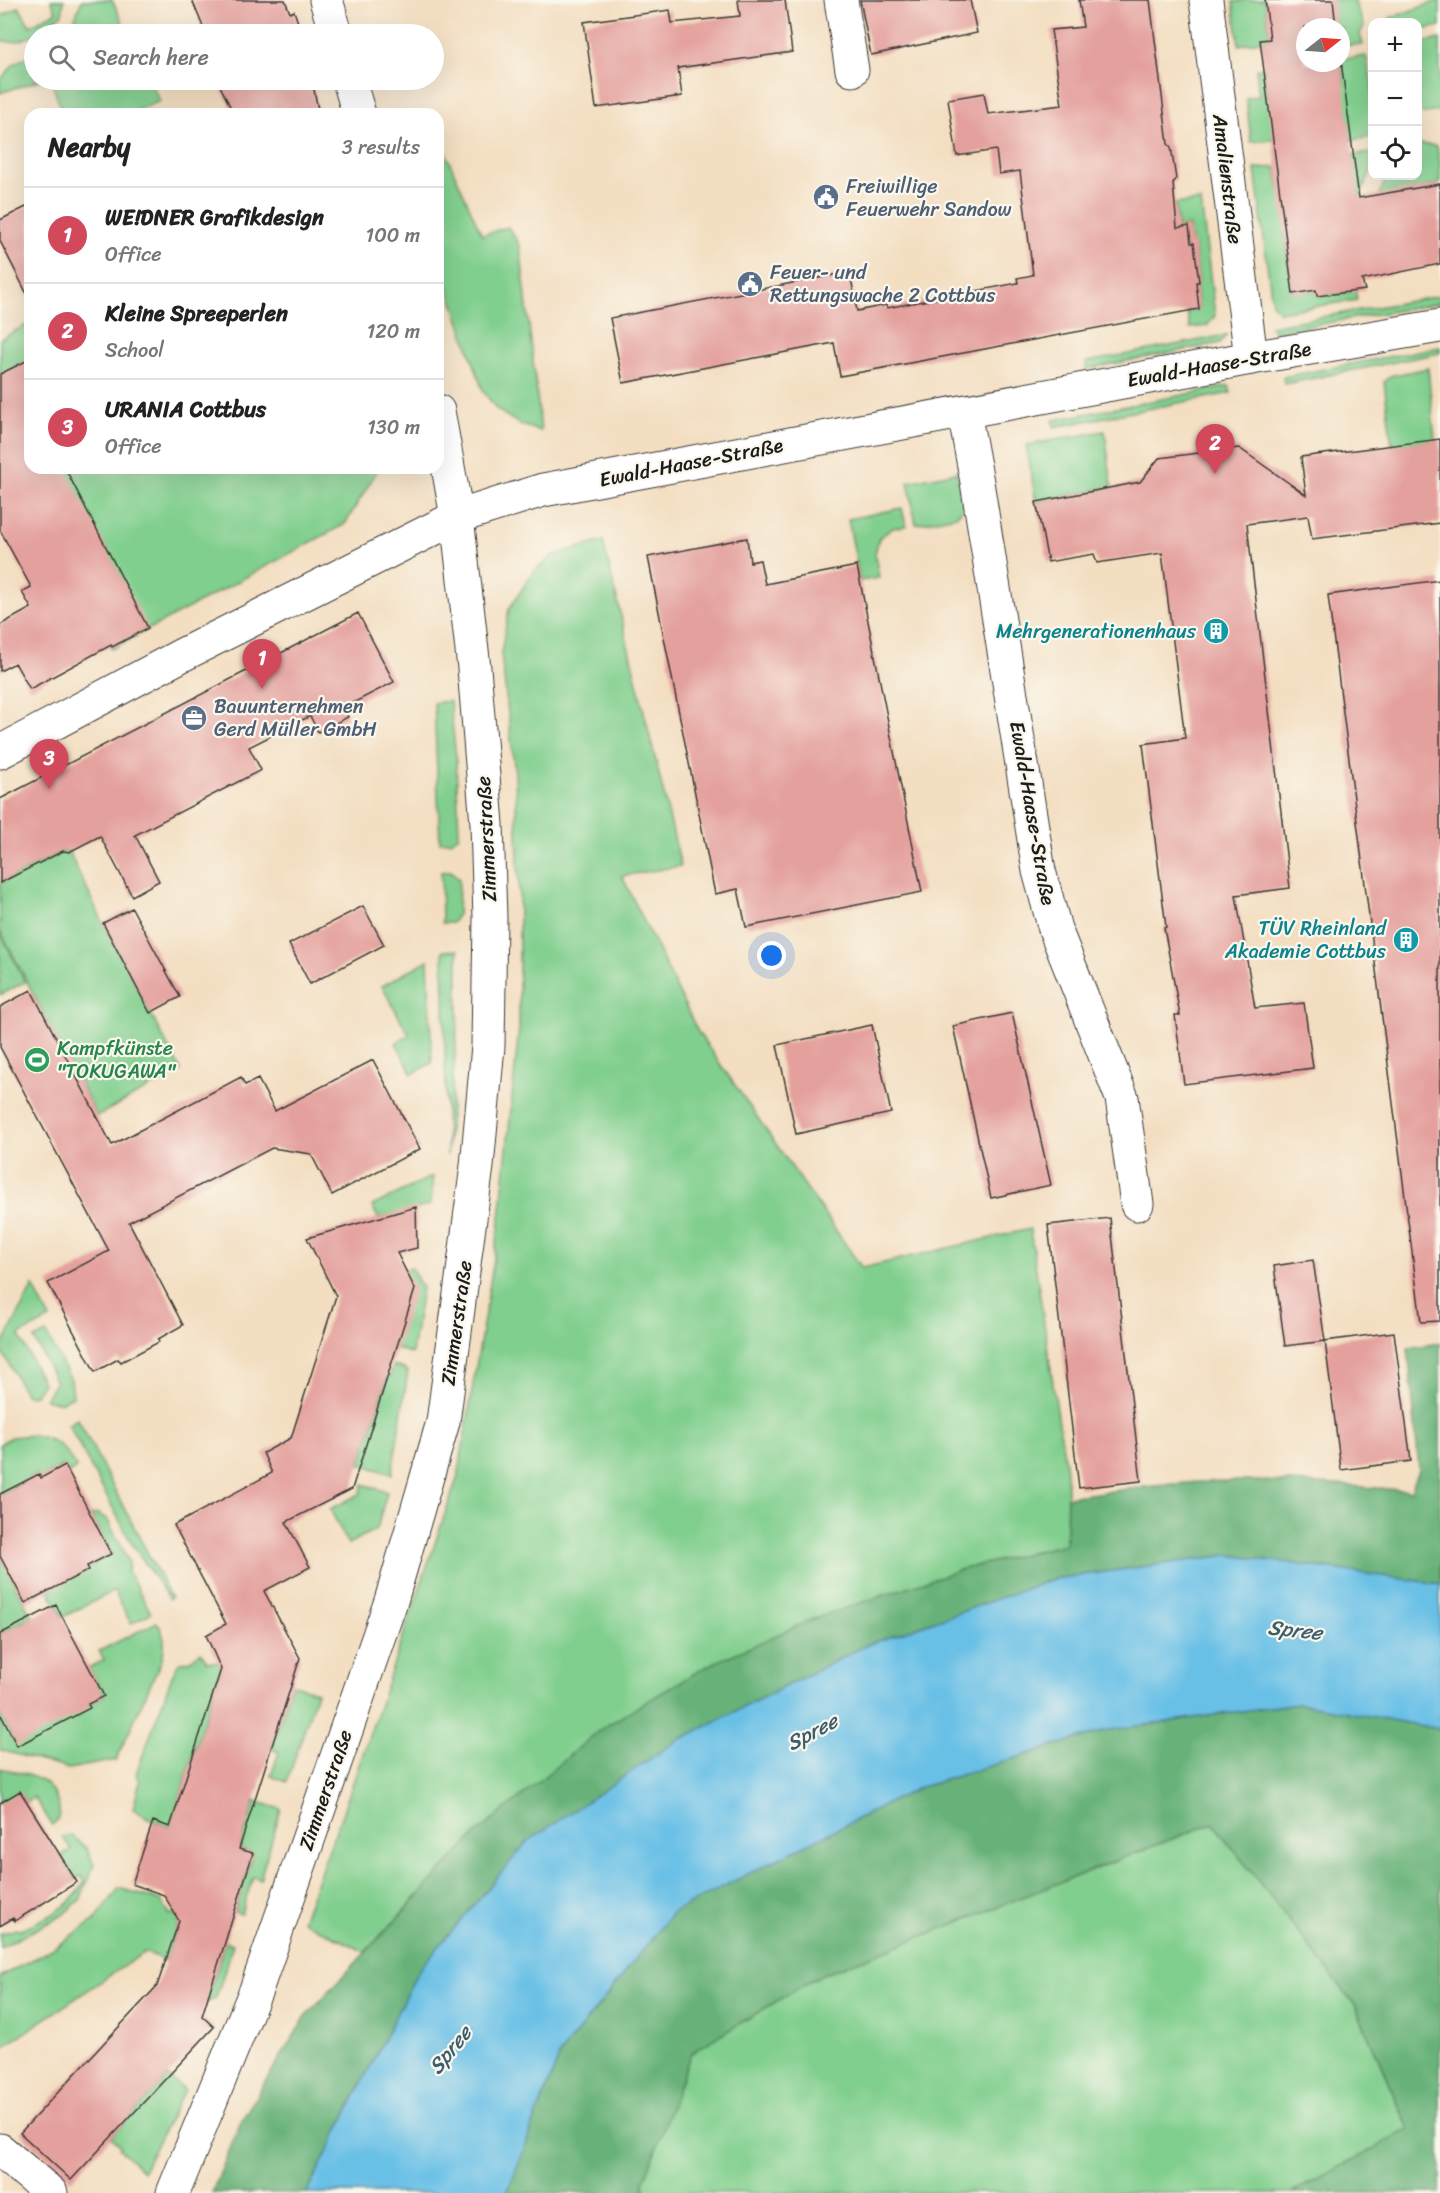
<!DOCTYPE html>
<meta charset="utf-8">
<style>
:root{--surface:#fff;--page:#f6f6f6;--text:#222;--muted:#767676;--line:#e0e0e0;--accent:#d1495b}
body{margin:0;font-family:Sriracha,sans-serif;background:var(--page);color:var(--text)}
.controls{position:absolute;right:18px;top:18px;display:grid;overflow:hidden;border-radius:12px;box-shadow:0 6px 24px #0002}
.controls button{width:54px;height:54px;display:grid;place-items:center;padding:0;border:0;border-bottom:2px solid var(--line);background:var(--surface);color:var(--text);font:30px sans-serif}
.compass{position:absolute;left:1296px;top:18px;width:54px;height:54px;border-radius:50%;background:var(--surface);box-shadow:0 6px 24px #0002;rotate:73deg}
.you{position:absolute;left:772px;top:956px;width:21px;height:21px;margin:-15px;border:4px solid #fff;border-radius:50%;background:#1a73e8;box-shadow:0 0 0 9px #1a73e833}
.badge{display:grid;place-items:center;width:39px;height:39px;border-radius:50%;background:var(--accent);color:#fff;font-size:20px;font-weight:700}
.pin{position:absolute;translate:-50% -50px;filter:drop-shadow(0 2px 3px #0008)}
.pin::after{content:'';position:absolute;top:32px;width:21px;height:18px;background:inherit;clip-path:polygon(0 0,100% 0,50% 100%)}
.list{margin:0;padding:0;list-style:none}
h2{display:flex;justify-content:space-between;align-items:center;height:78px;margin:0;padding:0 24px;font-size:26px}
h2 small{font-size:20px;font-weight:400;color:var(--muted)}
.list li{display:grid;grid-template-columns:39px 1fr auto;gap:18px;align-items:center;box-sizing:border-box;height:96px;padding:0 24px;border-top:2px solid var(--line)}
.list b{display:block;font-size:22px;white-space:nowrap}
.list p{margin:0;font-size:20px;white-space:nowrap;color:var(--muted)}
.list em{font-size:20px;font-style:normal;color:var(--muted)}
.icon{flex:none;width:33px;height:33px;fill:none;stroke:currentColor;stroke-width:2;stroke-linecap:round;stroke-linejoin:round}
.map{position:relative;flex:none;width:1440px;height:2193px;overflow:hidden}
.search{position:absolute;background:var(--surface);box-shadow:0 6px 24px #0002;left:24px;top:24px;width:420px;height:66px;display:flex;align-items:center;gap:15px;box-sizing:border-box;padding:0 21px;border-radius:33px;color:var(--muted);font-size:22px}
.panel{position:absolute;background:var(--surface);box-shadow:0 6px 24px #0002;left:24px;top:108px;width:420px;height:366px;border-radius:18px}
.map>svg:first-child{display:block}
.green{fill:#81cf8e;stroke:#4e7655;stroke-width:1.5}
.forest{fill:#68b279;stroke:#42674a;stroke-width:1.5}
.water{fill:#69c0e6;stroke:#426e81;stroke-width:1.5}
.building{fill:#e4a09d}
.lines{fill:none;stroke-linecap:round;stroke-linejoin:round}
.minor-casing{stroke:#3c3935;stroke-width:35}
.tertiary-casing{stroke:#3c3935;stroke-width:35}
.minor{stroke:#fff;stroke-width:33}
.tertiary{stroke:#fff;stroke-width:33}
.labels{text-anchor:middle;stroke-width:4.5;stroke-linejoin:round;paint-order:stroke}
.street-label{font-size:20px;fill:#1c1c1c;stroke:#fbf7ec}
.service-label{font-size:20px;fill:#4e5e75;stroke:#fbf7ec;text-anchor:start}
.culture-label{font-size:20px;fill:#0d838f;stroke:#fbf7ec;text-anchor:end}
.leisure-label{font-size:20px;fill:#27864d;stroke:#fbf7ec;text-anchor:start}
.water-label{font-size:21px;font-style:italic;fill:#3b5e6d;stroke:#fbf7ec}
</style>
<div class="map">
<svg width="1440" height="2193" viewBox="0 0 1440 2193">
<rect width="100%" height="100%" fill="#fbf7ec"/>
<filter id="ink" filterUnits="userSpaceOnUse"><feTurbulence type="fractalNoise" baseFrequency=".0167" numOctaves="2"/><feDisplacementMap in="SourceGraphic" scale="12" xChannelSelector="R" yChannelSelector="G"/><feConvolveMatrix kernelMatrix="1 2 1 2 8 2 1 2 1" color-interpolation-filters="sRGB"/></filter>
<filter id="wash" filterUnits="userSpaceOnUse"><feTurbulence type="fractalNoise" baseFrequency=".008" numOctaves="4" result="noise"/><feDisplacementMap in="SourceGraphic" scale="24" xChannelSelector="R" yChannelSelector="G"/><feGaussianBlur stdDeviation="1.35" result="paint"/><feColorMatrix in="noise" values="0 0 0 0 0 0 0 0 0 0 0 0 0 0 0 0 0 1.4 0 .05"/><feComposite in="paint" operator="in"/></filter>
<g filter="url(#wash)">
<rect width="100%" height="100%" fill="#f3dec1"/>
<path class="green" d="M51,0h13l-2,14c-17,13 -39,34 -62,26v-23l19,-10 11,19 26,-14z
M82,0h30l16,34h-68l13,-11z
M1246,0h19l5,39 -31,6 -6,-43z
M1325,0h29l10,26 -4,8 3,10 -22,2v-19h-12z
M1440,0v26l-22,5v-9h-26l-2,-4z
M1440,39v72l-22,3v-70z
M34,53v27h6l-40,13v-13l14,-16z
M1366,56l6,28v53l-21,3 -14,-54 7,-1 -3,-26z
M1263,68l4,28 10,-2 -4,46 -22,2 -5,-44 13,-2 -3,-27z
M51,80h98l11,21 -32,13h-65z
M1421,144l16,2 3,17v21l-32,6 -35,20 14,-34h31v-31z
M442,145l40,90 26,-8 12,18 21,186 -20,-6 -24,-15 -14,-19 -45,-133v-111z
M1372,153v16l-18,41 -1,-55z
M1276,167l4,26 10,-1 5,38 -11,2 9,61 23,-3 1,6 39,-5 1,9 -78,12 -7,-9 -17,-134z
M1201,201l14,115 -8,10 -17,2 -3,-16 12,-3 -3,-27h3l-5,-38 -3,-1 -2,-17 -11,2 -3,-24z
M1440,296v7l-165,29 -5,-6z
M30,323v145h349l-34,56 -233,125 -112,-212v-98z
M1227,335l-7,8 -134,26v-7z
M1440,347v6l-156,31 -1,-7z
M1428,368l7,72 -43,6 -8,-64 6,-6z
M1229,386l2,7 -177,34 -1,-7z
M1105,431l7,56 -76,15 -10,-57z
M957,472l6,37 -7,7 -40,8 -8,-42z
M902,508l4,18 -13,2 -14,10 -4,15 4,25 -19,3 -12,-62z
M603,541l78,325 -59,10 76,156 164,236 168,-39 37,248 -1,67 -107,26 -484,265 -110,117 -63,-31 42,-112 114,-333 41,-248 20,-200v-138l-4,-116 -14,-121 8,-44 24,-37 21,-17z
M450,701l6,58 3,76 -8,6 -11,1 -6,-139z
M63,851l6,1 34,71 78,148 -84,45 -97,-186v-47z
M451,871l8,8 -1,35 -6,9h-10l-1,-51z
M0,932l25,50 -25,13z
M458,950v68l-11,138 -4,-205z
M428,960l4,103 -20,11 -16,-31 13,-8 -27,-49z
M433,1176l-2,29 -53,13 -6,-12z
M411,1267l11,21 -10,66 -16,-6 9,-78z
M33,1286l17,33 -31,16 24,48 -8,12 -5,1 -5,-2 -23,-43 1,-7z
M46,1333l25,47 2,16 -13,7 -15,-4 11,-17 -22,-43z
M394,1365l14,6 -16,103 -32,-10 28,-88h2z
M78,1419l93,179 -2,1 -38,-57 -63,-118z
M34,1435c25,5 30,12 43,33l-8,5 -5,-8 -23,13 -3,-4 -38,20v-50l11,-7z
M363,1484l24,8 -10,37 -29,15 -18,-35 30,-15z
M98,1514l9,5 22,43 -1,9 23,42 -20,11 -17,-33 -51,26 -14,-26 62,-37 -20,-39z
M0,1556l32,61 -32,17z
M157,1622c8,13 9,22 5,37l-46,101 -47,9 -69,-19v-37l15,29 89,-46 -15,-28 15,-8 -5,-9z
M201,1652l6,10h11l3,6 -51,159 -17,-6 -20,-12 7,-28 -4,-7 36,-98 7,-13 11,-3z
M292,1684l25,8 -30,90 -16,-6 8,-24 -8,-3z
M0,1768c25,7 50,7 58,36 3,9 2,15 -6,21l-18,-28 -7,5 -5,-7 -22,8z
M255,1801l26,8 -21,70 -7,-2 -12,37 -6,-2 18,-59 -14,-4z
M1213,1823l142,182 54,125 -117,63h-647l-2,-9 47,-131 127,-76z
M72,1835l15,14 7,16 -14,35 -19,16 -61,32v-14l16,-5 3,1c29,-13 48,-19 66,-48l-4,-6 -6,3 -14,-23 10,-7 -9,-12z
M119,1888l42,13 9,14 4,-2 5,8 -13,39 -21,-8 -145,97v-72l52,-28 43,-29z
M225,1942l8,2 -17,54 -22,11 16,-18z
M168,2076l16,14 -41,81 -24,-23 2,-2 -10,-9z"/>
<path class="forest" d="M1440,1343v241l-211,-29 -175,24 -187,66 -192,97 -257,229 -111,222h-95l30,-74 64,-103 169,-181 127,-107 105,-62 103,-46 149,-50 107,-26 1,-47c54,-7 110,-16 165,-16 59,-1 120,5 179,10l8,-21 -11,-122z
M1298,1703l142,26v464h-148l117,-64 -54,-124 -142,-182 -396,154 -126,76 -48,131 2,9h-138l53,-139 113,-142 245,-124 185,-57z"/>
<path class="water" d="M1229,1555l211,29v145l-142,-26 -195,28 -185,57 -245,124 -113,142 -53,139h-200l111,-222 109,-129 148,-100 192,-97 187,-66z"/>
<g id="blocks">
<path class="building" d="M192,0h93l5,13 4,-2 8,23h-96z
M738,0h47l7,52 -114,16 4,28 -86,12 -12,-86 86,-12 2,13 68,-7z
M860,0h110l7,33 -106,22z
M1079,0h71l18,144 3,3 5,32 -3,4 4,45 12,-2 2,17h3l5,39h-3l3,27 -359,67 -6,-33 -211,40 -13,-65 240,-46 7,39 29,-6 1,3 131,-25 -1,-5 16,-3 -13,-104 -21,3 -3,-24 -39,6 -9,-57 36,-6 4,21 74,-9 -11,-75 32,-3z
M1265,0h68l3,27h-31v36h36v-2l18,137 81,-14v80l-78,16 3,10 -48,6 -1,-6 -23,4 -33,-254 10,-1z
M217,80h95l7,34h-85z
M30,205v95l-30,-59v-21z
M30,359v109h35l83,160 -36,19 -1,-2 -81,44 -15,-26 -15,8v-46l31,-17 -9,-16 9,-5 -31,-57v-156z
M1440,439v84l-128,16 -4,-23 -61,8 43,364 -54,7 19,113 49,-5 9,65 -129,16 -9,-69h5l-16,-87 2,-1 -23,-183 42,-6 -23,-185 -65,10 -3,-9 -46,8 -12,-60 104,-20 19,-24 80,-10 67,47 -5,-38z
M747,538l3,24 10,-2 5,24 92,-18 65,326 -176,35 -8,-38 -23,5 -67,-337z
M1440,580v741l-19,1 -93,-727z
M358,613l36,69 -51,26 5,9 -30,15 -8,-16 -61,31 12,23 -126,65 24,46 -27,15 -32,-60 -31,16 -6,-1 -63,32v-84z
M363,906l21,39 -74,39 -21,-40z
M132,908l48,89 -30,16 -47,-90z
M31,990l81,155 129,-68 4,8 13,-6 17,32 98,-51 47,89 -88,46 -21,-41 -39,-6 -143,74 54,103 -25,14 1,3 -38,20 -3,-3 -23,13 -47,-89 61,-32 -109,-204v-40z
M1012,1013l39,172 -60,13 -38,-172z
M872,1025l19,88 -95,21 -19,-89z
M416,1207l1,41 -20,5 18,36 -63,200 -66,33 24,45 -46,24 36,67 -61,191 14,4 -51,163 12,11 -143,153 -51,-47 137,-147 22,-65 -15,-26 -32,-11 21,-63 17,6 51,-158 -15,-34 20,-11 -52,-99 98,-52 -9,-20 28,-15 45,-142 -29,-58z
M1110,1218l31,263 -62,7 -31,-263z
M1313,1260l12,81 -40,5 -11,-80z
M1394,1332l17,129 -70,9 -16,-129z
M65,1465l46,89 -24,12 2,4 -64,33 -25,-47v-62l39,-20 2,4z
M56,1605l48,91 -16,8 2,4 -73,38 -17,-33v-79z
M20,1791l57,91 -62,39 -2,-3 -13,8v-123z"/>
</g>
</g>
<g filter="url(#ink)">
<use href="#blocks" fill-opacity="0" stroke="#3c3935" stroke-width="1.5"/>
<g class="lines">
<g class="minor-casing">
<path id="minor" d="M841,0l11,70
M1206,0l45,358
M964,412l13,70 62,389 16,58 67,169 15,106
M0,752l180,-96 277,-139
M0,2150l51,43"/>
</g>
<g class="tertiary-casing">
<path id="tertiary" d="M326,0l10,34
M349,80l10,34
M457,517l86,-27 22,-4 686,-128 189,-32
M173,2193l83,-203 135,-389 52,-179 34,-256 11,-120 2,-128 -3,-94 -13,-156 -17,-151 -19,-106"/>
</g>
<use href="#minor" class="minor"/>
<use href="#tertiary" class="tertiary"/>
</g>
</g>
<defs>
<g id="civic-disc" transform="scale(1.35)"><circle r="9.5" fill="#5c6f8a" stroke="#fbf7ec"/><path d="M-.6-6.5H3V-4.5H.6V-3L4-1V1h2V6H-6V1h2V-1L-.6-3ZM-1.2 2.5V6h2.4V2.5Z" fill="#fff"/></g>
<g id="building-disc" transform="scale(1.35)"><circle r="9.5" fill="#0f9aa8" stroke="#fbf7ec"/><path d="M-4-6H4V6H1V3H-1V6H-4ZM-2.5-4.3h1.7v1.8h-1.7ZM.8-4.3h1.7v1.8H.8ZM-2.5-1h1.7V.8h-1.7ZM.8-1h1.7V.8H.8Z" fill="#fff"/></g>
<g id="office-disc" transform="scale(1.35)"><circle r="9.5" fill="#5c6f8a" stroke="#fbf7ec"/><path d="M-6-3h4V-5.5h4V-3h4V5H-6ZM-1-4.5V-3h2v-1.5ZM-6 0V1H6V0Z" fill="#fff"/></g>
<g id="stadium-disc" transform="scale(1.35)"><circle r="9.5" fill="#2e9e5b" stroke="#fbf7ec"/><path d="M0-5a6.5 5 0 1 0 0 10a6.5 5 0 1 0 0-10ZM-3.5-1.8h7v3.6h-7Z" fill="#fff"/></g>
</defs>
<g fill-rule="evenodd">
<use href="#civic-disc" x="826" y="197"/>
<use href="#civic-disc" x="750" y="284"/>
<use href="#building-disc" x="1216" y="631"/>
<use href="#office-disc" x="194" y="718"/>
<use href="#building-disc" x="1406" y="940"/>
<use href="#stadium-disc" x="37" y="1060"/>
</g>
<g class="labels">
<g class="street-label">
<text transform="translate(1228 179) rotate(83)" y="7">Amalienstraße</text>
<text transform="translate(1219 364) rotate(-10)" y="7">Ewald-Haase-Straße</text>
<text transform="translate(691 462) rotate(-11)" y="7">Ewald-Haase-Straße</text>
<text transform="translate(1033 813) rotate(80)" y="7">Ewald-Haase-Straße</text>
<text transform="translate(486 839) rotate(-93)" y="7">Zimmerstraße</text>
<text transform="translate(456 1323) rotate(-82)" y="7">Zimmerstraße</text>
<text transform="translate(325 1790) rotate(-71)" y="7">Zimmerstraße</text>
</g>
<g class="service-label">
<text x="846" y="193">Freiwillige<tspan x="846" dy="23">Feuerwehr Sandow</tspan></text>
<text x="770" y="279">Feuer- und<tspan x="770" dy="23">Rettungswache 2 Cottbus</tspan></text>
<text x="214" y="713">Bauunternehmen<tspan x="214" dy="23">Gerd Müller GmbH</tspan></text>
</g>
<g class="culture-label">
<text x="1196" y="638">Mehrgenerationenhaus</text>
<text x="1386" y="935">TÜV Rheinland<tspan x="1386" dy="23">Akademie Cottbus</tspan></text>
</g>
<g class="leisure-label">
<text x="57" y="1055">Kampfkünste<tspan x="57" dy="23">"TOKUGAWA"</tspan></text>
</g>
<g class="water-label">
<text transform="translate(1295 1630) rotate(6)" y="7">Spree</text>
<text transform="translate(812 1732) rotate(-28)" y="7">Spree</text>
<text transform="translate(450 2050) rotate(-51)" y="7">Spree</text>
</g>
</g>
</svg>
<div class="controls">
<button>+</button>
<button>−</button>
<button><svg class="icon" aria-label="locate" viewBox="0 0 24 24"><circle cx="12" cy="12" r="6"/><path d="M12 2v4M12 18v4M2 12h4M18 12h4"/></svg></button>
</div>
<svg class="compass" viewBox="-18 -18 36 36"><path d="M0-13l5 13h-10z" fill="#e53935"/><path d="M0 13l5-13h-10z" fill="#767676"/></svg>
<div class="you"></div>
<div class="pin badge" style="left:262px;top:689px">1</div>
<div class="pin badge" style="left:1215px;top:474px">2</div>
<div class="pin badge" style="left:49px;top:789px">3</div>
<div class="search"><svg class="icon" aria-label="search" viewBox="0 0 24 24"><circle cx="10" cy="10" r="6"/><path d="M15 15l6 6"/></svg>Search here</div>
<section class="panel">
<h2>Nearby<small>3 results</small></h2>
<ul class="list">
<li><span class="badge">1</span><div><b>WE!DNER Grafikdesign</b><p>Office</p></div><em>100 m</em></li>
<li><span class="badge">2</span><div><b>Kleine Spreeperlen</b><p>School</p></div><em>120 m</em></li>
<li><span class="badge">3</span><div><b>URANIA Cottbus</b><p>Office</p></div><em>130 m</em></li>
</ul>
</section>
</div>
